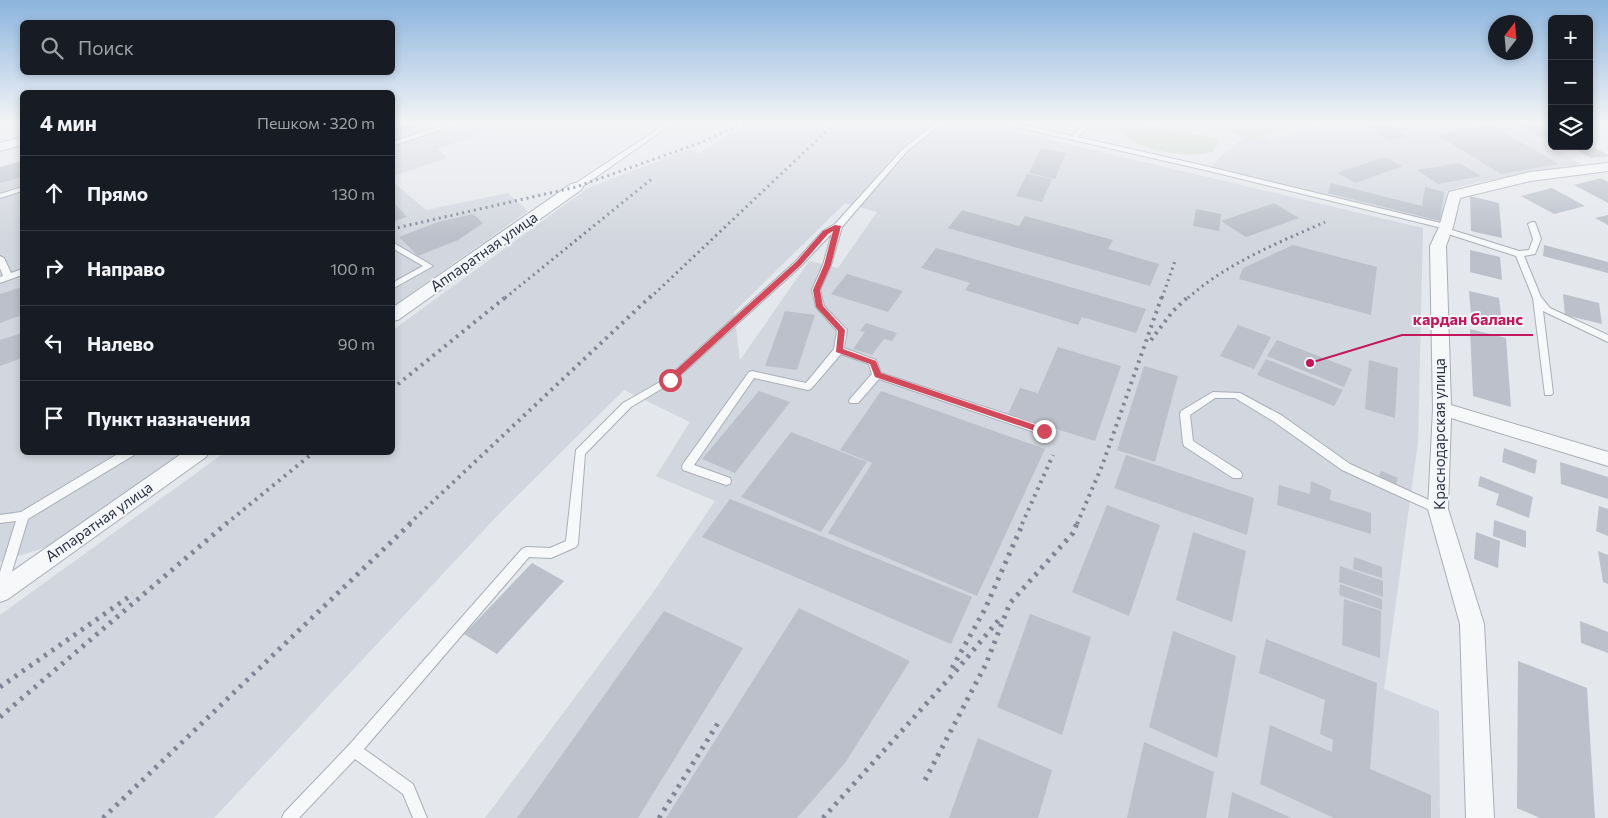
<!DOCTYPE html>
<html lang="ru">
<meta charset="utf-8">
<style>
:root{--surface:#171b24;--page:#20242c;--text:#f1f3f6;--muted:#9ea1a6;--line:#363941}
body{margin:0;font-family:Commissioner,sans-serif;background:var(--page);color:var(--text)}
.controls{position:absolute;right:15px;top:15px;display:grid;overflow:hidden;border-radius:8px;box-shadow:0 2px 8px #0003}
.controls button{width:45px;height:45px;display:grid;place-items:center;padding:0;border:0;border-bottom:1px solid var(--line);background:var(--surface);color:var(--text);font:25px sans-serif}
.compass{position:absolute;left:1488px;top:15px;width:45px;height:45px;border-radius:50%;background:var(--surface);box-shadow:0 2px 8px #0003;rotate:16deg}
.stop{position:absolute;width:15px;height:15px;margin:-11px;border:4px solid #d1495b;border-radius:50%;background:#fff}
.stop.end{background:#d1495b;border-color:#fff;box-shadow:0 1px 5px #0008}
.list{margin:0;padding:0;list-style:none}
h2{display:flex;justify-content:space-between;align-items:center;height:65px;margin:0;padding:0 20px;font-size:21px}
h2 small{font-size:16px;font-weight:400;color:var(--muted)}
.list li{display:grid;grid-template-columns:32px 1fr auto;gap:15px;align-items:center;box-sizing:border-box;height:75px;padding:0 20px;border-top:1px solid var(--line)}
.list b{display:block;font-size:19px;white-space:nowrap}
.list em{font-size:16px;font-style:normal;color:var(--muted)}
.icon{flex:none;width:28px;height:28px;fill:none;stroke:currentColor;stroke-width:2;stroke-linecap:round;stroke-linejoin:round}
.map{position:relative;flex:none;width:1608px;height:818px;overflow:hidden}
.search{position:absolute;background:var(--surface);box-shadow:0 2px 8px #0003;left:20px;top:20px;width:375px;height:55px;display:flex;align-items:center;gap:12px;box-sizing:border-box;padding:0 18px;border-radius:8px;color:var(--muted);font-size:19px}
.panel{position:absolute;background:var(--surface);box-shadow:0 2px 8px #0003;left:20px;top:90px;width:375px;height:365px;border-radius:8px}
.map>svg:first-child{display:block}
.built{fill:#d2d6de;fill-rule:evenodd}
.green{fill:#c9d6c5}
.building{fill:#bbc0ca}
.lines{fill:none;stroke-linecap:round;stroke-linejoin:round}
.service-casing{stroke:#a9aeb7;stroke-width:2}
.minor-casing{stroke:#a9aeb7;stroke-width:2}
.service{fill:#f7f8fa;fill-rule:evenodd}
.minor{fill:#f7f8fa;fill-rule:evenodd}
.rail-far2{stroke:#7d8696;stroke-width:3;stroke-dasharray:2 4;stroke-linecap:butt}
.rail-far1{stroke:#7d8696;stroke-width:4;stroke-dasharray:2.5 5;stroke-linecap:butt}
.rail{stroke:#7d8696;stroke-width:5;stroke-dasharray:3 6;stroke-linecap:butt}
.route{fill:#d1495b}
.labels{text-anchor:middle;stroke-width:4;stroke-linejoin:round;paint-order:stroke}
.street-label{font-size:15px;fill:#2b3445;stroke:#f4f6f9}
.leader{fill:none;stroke:#c2185b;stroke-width:2}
.callout-dot{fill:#c2185b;stroke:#f4f6f9;stroke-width:2}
.callout-label{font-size:16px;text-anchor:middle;font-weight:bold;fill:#c2185b;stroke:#f4f6f9;stroke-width:4;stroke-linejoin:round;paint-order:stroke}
</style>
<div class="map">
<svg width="1608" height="818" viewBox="0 0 1608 818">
<rect width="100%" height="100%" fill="#e4e7ec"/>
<path class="built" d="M392,122h120l-75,27 10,9 -54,18z
M750,122h225l448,106 -5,214 -34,247 55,22 1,107h-955l169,-227 61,-90 -59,-25 34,-54 -66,-32 -126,125 -284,303h-214v-203l224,-162 168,-1 1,-122 195,-142 99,-38 13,3zM845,203l32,9 -39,56 -29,-7 -69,99 -6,-48z
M1326,122h216l10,5v15l-7,1 38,22 -109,18 -27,8 -5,33 -231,-57 14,-15 27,-20 19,8z
M22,166v286l164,1 -130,91 -56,18v-390z
M392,181l34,29 82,-17 20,18 -135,95z"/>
<path class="green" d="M1161,122h146l-61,19 -22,-15 -44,1z
M1123,123c32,1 64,9 95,16l1,4 -7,9c-22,6 -54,0 -75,-8 -6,-3 -11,-9 -16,-13z"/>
<path class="building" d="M392,122h43l-43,14z
M1359,122h24l25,14 -18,4z
M1419,122h28l1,1 -21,3z
M1513,122h25l14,8v6l-11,2z
M1492,125l67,39 -58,10 -65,-40z
M1591,146l17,9v1l-17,2 -17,-10z
M1041,148l25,5 -11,26 -26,-6z
M1384,157l19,9 -48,17 -18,-10z
M22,161v16l-22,6v-16z
M1459,163l22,13 -43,8 -21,-14z
M1027,174l25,5 -10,23 -26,-6z
M1601,178l7,4v21l-34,-18z
M1331,183l91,23 3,-19 19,5 -4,29 -112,-28z
M1552,188l33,18 -31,8 -33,-18z
M1470,196l29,7 3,35 -31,-7z
M1274,203l25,15 -53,19 -25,-16z
M395,204l12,13 -15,5v-17z
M1196,209l25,5 -2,17 -26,-5z
M962,210l57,16 6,-10 88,24 -5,9 51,15 -9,22 -202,-58z
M473,214l10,9 -25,17 -40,16 -19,-19 39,-15z
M1608,215v10l-13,-7z
M1293,245l84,22 -6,48 -132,-36 4,-11z
M1544,245l64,17v11l-65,-17z
M936,248l210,61 -10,24 -54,-16 -4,8 -113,-35 5,-7 -49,-15z
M1470,250l30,7 2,23 -32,-8z
M847,274l56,17 -15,21 -57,-18z
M22,287v28l-22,8v-29z
M1469,291l30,7 3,24 -31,-7z
M1563,294l36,9 3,21 -37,-9z
M785,311l30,4 -18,55 -32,-4z
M866,323l31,10 -5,8 -8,-2 -12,16 -19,-6 12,-17 -5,-1z
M1238,325l33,12 -17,32 -34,-13z
M1470,329l36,9 5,69 -38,-11z
M22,333v25l-22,8v-26z
M1277,340l75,29 -8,18 -77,-31z
M1058,347l63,19 -26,75 -87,-27 12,-26 18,5z
M1266,359l77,31 -9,16 -77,-31z
M1369,360l29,8 -3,50 -30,-9z
M1144,366l34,10 -23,86 -38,-12z
M759,391l31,11 -55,71 -33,-14z
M881,391l164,58 -68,147 -149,-63 44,-70 -32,-13z
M791,432l76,30 -46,70 -80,-35z
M1504,448l33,12 -2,14 -33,-12z
M1126,455l128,43 -7,37 -133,-47z
M1560,462l48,15v22l-47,-15z
M1381,471l17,7 -3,9 -18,-7z
M1480,476l53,21 -4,21 -33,-13 3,-11 -21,-8z
M1311,481l20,9 -1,10 41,13v21l-94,-29 2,-20 31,9z
M730,499l242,98 -21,47 -249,-107z
M1107,505l53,20 -31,91 -57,-24z
M1599,506l9,3v27l-12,-5z
M1494,520l32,11v17l-33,-12z
M1193,532l53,19 -14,71 -56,-22z
M1476,532l24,9 -2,27 -24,-9z
M1598,551l10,4v29l-5,-2z
M1354,557l28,10v11l-29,-9z
M532,563l32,18 -67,73 -33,-20z
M1340,566l43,15v16l-44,-15z
M1340,584l42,15v11l-43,-15z
M1344,599l37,12 -1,47 -38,-13z
M799,608l111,53 -65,102 -48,55h-131z
M664,611l79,37 -105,170h-121z
M1030,614l61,23 -29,98 -65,-28z
M1580,621l28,11v21l-27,-10z
M1173,631l63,25 -19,102 -68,-31z
M1266,639l111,44 -7,86 61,26v23h-97l-74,-34 10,-59 62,27 1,-12 -13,-6 5,-34 -66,-27z
M1518,661l69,27 8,130h-55l-23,-10z
M978,738l74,32 -14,48h-89z
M1144,742l70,30 -8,46h-79z
M1232,792l60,26h-64z"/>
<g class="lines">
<g class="service-casing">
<path id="service" d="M454,122h9l-71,24v-4z
M664,122h7l-15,13 -77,54h-6v-4l79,-52z
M937,122h7l-37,29 -65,76 -11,38 -11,25 4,16 23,24 -3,18 32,12 5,13 167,55 1,3 -1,3h-8l-161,-55 -21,24h-8l-1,-2 1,-2 22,-25 -3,-10 -28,-10 -30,35 -3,1 -54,-12 -60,87 36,13 1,3 -1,3 -4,1 -43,-15 -1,-3 1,-3 66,-92 3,-1 54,12 28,-34 3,-18 -21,-24 -4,-17 11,-25 9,-32 -31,33 -128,116 -42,25 -46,47 -7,90 -2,3 -25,11 -22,-1 -165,192 49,35 14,34h-14l-10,-24 -48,-35 -56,59h-17l2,-5 65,-68 173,-196 4,-2 24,1 16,-7 10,-91 47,-47 44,-25 128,-116 28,-31 12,-7 68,-75z
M997,122h12l63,14 13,-14h7l-14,15 127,29 244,59v4l70,22 10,-1 4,-11 -5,-15 4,-2h3l6,17 -6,15 -11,2 17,41 9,11 58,27v7l-65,-31 10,82 -2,2h-6l-12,-97 -17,-42 -74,-24v-4l-237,-58 -207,-47z
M22,187v4l-22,7v-4z
M392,242l41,24 -41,23v-6l31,-17 -31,-18z
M0,256l4,2 7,15 11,-4v6l-22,8v-6l3,-1 -3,-8z
M1213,392l27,1 41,22 69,49 92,42 2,3 -2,3 -4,1 -4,-1 -92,-42 -69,-49 -38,-23h-20l-25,17 3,26 48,31 1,3 -1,3h-8l-49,-32 -1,-3 -3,-29 1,-3z
M121,452h14l-1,3 -106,64 -22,72 -2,4 -4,1v-24l16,-51 -16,2v-8l21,-3z"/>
</g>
<g class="minor-casing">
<path id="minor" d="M22,137v8l-22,6v-8z
M1608,163v8l-78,10 -70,17 -7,29 -7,19 5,159 157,47v14l-157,-48 -3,91 36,115 10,194h-28l-6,-194 -32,-115 5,-100 -3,-163 9,-19 10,-35 81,-20z
M576,183l5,1 2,3 -2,3 -183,130 -6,1v-13l179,-124z
M184,452h25l-3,5 -198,142 -8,3v-22z"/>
</g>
<use href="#service" class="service"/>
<use href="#minor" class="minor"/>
<path class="rail-far2" d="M392,229l184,-42 126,-45 44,-20
M505,298l149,-121
M650,298l186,-176
M1162,298l13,-37
M1188,298c39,-35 90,-55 137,-76"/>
<path class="rail-far1" d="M1151,340l22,-29 16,-15
M392,389l115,-93
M226,524l88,-72
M409,524l242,-228
M1022,524l31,-69
M1077,524l25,-58 60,-170"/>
<path class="rail" d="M952,668l33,-59 38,-86
M0,687l133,-93
M0,717l227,-194
M925,780l61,-116 24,-61 63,-70 4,-10
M103,818l308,-295
M659,818l59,-95
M823,818l132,-146 47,-56"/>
</g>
<linearGradient id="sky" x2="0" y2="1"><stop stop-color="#8bb4dd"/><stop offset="0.52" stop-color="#f3f4f6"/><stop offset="1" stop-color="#f3f4f6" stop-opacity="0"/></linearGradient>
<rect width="1608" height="236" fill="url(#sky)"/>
<path class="route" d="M835,225l6,1 -10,39 -11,25 3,16 22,24 -2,19 33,12 5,12 166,56v4h-6l-166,-56 -5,-13 -34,-12 2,-21 -22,-24 -3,-17 11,-25 9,-34 -5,3 -27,31 -128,117h-6v-4l129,-116 27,-31z"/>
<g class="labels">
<g class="street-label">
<text transform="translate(484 252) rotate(-35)" y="5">Аппаратная улица</text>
<text transform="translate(1440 434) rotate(-90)" y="5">Краснодарская улица</text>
<text transform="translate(99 522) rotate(-35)" y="5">Аппаратная улица</text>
</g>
</g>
<path class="leader" d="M1310 363L1402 335H1533"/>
<circle class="callout-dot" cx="1310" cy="363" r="5"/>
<g class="callout-label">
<text x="1468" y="325">кардан баланс</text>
</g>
</svg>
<div class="controls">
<button>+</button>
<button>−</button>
<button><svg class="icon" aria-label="layers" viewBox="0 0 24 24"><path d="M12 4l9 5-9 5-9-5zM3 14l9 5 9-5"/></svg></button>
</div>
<svg class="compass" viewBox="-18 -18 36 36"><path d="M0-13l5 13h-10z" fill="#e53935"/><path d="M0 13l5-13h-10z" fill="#9ea1a6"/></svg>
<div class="stop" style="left:670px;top:380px"></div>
<div class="stop end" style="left:1044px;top:431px"></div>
<div class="search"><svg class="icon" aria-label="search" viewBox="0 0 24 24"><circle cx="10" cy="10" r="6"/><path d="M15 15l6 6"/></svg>Поиск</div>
<section class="panel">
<h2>4 мин<small>Пешком · 320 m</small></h2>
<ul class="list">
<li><svg class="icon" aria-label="ahead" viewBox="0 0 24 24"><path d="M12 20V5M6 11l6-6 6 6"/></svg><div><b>Прямо</b></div><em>130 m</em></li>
<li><svg class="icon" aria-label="right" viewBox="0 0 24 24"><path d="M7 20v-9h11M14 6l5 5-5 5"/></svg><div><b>Направо</b></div><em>100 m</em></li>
<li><svg class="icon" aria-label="left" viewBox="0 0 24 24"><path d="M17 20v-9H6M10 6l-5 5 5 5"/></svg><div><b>Налево</b></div><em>90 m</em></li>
<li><svg class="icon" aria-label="arrive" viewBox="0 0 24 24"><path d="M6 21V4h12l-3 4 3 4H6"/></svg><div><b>Пункт назначения</b></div></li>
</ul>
</section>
</div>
